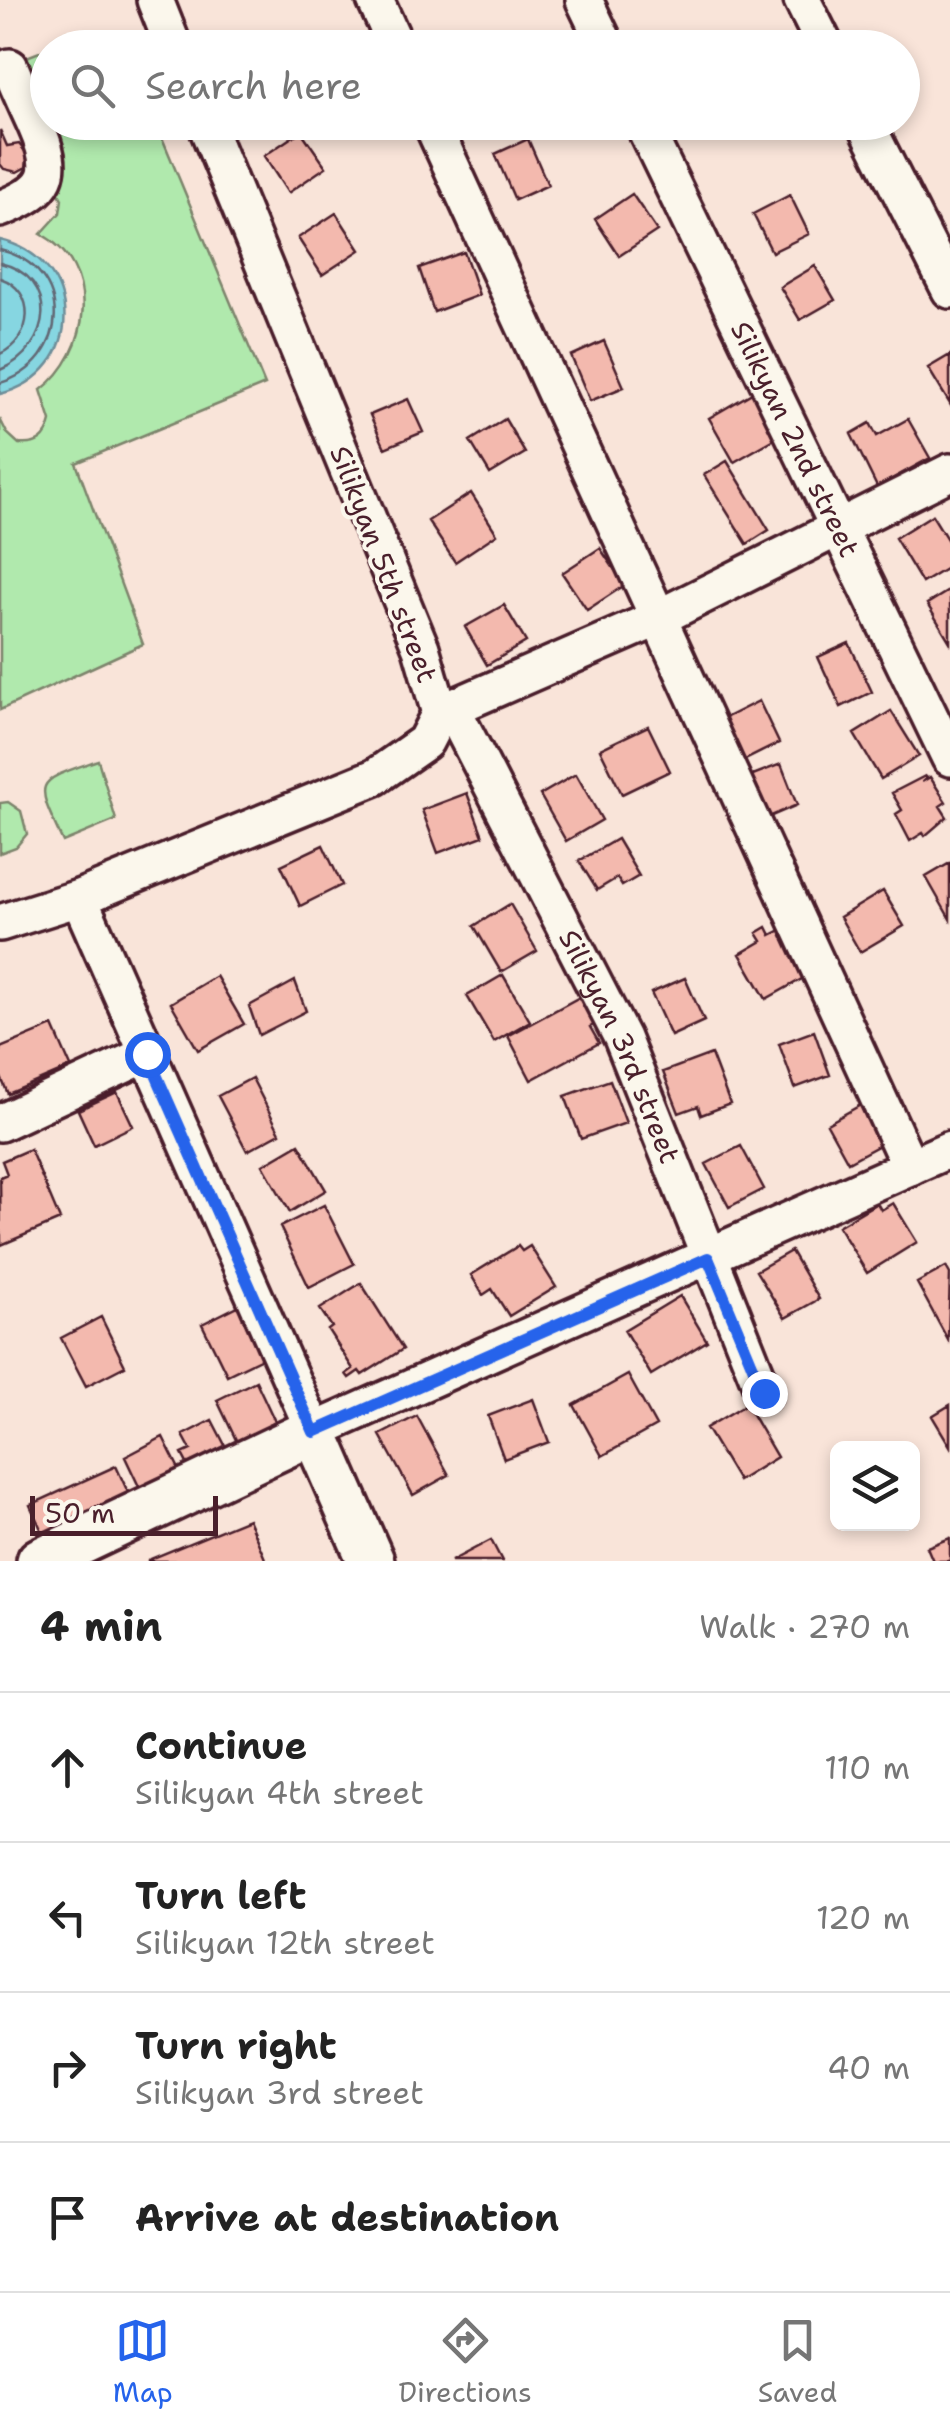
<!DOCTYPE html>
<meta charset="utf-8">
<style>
:root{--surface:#fff;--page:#f2f2f2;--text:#222;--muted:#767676;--line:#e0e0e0;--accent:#2563eb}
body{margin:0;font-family:"Shantell Sans",sans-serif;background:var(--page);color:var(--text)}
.controls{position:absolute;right:30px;bottom:30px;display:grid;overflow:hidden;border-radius:15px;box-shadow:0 5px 15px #0003}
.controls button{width:90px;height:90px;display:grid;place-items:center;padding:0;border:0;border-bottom:2px solid var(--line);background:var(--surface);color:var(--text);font:50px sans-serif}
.scale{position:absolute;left:30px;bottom:25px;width:188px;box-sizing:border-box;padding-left:10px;border:5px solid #4a1f2b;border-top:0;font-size:28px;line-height:35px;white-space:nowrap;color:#4a1f2b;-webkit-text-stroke:8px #fbf7ec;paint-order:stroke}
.stop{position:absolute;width:30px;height:30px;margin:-22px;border:8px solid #2563eb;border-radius:50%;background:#fff}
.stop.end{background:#2563eb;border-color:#fff;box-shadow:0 2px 10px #0008}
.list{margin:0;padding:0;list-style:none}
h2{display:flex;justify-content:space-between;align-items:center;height:130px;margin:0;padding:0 40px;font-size:42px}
h2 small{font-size:32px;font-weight:400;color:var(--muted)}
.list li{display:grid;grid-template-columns:65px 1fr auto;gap:30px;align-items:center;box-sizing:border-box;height:150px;padding:0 40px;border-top:2px solid var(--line)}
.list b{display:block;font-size:38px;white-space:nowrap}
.list p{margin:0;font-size:32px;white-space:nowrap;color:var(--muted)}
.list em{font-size:32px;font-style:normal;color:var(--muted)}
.icon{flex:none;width:55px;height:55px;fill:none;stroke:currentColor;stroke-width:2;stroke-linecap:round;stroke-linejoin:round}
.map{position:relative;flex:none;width:950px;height:1561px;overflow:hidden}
.search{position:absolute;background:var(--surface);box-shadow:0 5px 15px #0003;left:30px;right:30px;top:30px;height:110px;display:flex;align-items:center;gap:25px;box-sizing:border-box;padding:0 35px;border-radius:55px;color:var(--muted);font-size:38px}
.sheet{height:730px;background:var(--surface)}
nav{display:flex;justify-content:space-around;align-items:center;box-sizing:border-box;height:140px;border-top:2px solid var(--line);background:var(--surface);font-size:28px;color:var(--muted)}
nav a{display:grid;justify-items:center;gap:5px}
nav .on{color:var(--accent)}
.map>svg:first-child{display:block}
.green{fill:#b0e9ad;stroke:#7d846c;stroke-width:2.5}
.water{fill:#86d6e1;stroke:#6e8d98;stroke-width:2.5}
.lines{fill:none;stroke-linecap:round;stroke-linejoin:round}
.shore{stroke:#626874;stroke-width:2.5}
.building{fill:#f3b9ae;stroke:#4a1f2b;stroke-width:2.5}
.minor-casing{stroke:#4a1f2b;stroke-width:42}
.major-casing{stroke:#4a1f2b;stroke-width:52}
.minor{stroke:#fbf7ec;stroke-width:35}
.major{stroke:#fbf7ec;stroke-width:45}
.route{stroke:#2563eb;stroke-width:12}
.labels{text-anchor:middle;stroke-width:8;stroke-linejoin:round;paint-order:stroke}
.street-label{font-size:28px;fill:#4a1f2b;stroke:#fbf7ec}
</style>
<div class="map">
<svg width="950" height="1561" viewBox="0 0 950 1561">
<rect width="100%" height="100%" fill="#f9e4d9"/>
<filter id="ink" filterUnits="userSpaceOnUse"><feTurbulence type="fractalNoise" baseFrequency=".01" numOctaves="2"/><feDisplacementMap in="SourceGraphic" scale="20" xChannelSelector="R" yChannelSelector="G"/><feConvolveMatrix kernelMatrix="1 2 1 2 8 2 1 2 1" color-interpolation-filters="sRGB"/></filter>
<g filter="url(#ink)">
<path class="green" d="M87,33l18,5 8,9h-62z
M47,49l1,73 108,1 109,262 -189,78 67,181 -143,66v-291l7,14 12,11c18,2 28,-5 32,-23l-10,-31c50,-38 61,-123 0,-156l19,-21 2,-14 -10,-18 -28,-119 5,-6z
M98,760l18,60 -53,22c-29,-63 -30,-59 35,-82z
M8,802l13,9 6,23 -11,13 -16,6v-50z"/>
<path class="water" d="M0,240c86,20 86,133 0,154z"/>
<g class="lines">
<path class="shore" d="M0,250c75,18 71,112 0,133
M0,263c60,14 53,85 0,107
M0,278c38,13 33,61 0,76"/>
</g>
<path class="building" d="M0,130l7,16 12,-2 9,11 -2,12 -9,5 -13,-3 -4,-5z
M301,131l25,36 -38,26 -24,-37z
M528,139l20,46 -33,15 -20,-46z
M632,194l25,37 -38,25 -24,-37z
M790,195l19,39 -37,18 -19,-38z
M336,213l24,37 -38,25 -24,-37z
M464,252l15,43 -45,17 -15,-44z
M815,266l20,34 -35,20 -20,-33z
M604,341l20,46 -34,14 -19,-45z
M950,355v49l-22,-36z
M752,393l14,25 19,15 -51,29 -25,-44z
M408,399l15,33 -38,16 -15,-33z
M505,419l20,34 -35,21 -20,-33z
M908,419l22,39 -53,29 -26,-53 19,-11 7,13z
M727,461l42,69 -22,14 -43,-69z
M471,493l26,41 -42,28 -27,-41z
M932,515l18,29v22l-28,17 -27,-45z
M600,548l25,37 -38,25 -25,-37z
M950,590v52l-23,-38z
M504,605l22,37 -39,23 -22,-38z
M849,643l23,49 -31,15 -23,-50z
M759,701l20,42 -42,21 -20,-42z
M891,711l28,45 -38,23 -27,-45z
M648,726l22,45 -48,23 -22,-45z
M781,764l16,41 -35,15 -17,-42z
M576,774l26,46 -36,21 -26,-46z
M925,776l2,2 -5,4 8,-5 16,25 -6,4 7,11 -22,19 -2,-3 -13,8 -14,-27 6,-4 -10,-17z
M467,793l16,43 -45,17 -16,-43z
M617,839l22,37 -17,10 -5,-8 -20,12 -18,-29z
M323,845l19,40 -42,21 -19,-41z
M950,863v56l-24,-42z
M883,891l21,35 -44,26 -20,-35z
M510,904l27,47 -36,21 -27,-46z
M767,927l4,8 12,-6 26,46 -43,24 -26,-45 22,-13 -5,-8z
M503,975l27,46 -36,21 -27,-46z
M216,976l28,48 -46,26 -27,-47z
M685,978l19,43 -33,15 -20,-43z
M295,981l11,30 -47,24 -10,-29z
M587,993l15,28 -12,6 9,16 -68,37 -23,-44z
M53,1026l18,41 -63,27 -8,-19v-27z
M814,1031l16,44 -35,13 -16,-44z
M711,1054l19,50 -29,11 -3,-9 -19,7 -16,-41z
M252,1078l28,55 -33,18 -29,-55z
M610,1080l16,43 -45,16 -16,-43z
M117,1092l16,34 -39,19 -16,-35z
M866,1102l21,39 -39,21 -21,-38z
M299,1144l27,46 -36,22 -27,-47z
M741,1146l23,43 -35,18 -23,-43z
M30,1149l30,71 -59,25 -1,-68 7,-3 -5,-13z
M877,1203l4,7 12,-7 24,39 -50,31 -29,-47z
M324,1205l30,59 -45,23 -29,-60z
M518,1246l4,5 8,-5 26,41 -47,29 -17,-27 -9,6 -12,-20z
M791,1251l28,48 -34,19 -29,-47z
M946,1267l4,7 -2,66 -31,-57z
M361,1283l42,66 -41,26 -3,-4 -10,7 -3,-4 7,-5 -25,-39 4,-3 -12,-18z
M680,1296l27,45 -56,34 -27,-45z
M240,1305l26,51 -39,19 -25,-51z
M101,1317l24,49 -39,20 -25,-48z
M628,1375l28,51 -54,30 -28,-51z
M256,1381l21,45 -39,18 -21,-44z
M533,1399l16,43 -45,17 -16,-43z
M746,1404l31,53 -39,24 -32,-53z
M950,1405v41l-18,-30z
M417,1416l32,59 -36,20 -33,-60z
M212,1420l16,31 -37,20 -9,-17 9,-4 -8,-15z
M163,1437l20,40 -39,20 -19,-40z
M116,1466l16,35 -86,39 -16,-35z
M248,1519l18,42h-118v-1z
M950,1538v23h-17l-6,-14z
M491,1540l11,21h-51z"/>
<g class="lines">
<g class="minor-casing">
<g id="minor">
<path d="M155,0l19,48"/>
<path d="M375,0l22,48"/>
<path d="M584,0l23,48"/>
<path d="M802,0l24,48"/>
<path d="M431,122l479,1045"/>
<path id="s1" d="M642,122l308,636"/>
<path d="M865,122l85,168"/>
<path d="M0,209c49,-19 57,-35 36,-83 -9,-20 -18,-39 -26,-59"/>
<path id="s2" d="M452,708l170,330 142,355"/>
<path d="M440,713l216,-94 294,-147"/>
<path d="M79,898l235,533 636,-282"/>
<path d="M0,923l79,-25 296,-121 50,-35 15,-29 -19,-65 -216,-526"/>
<path d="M0,1123l147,-69"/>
</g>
</g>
<g class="major-casing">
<path id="major" d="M40,1561l274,-130 57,130"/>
</g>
<use href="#minor" class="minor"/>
<use href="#major" class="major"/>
</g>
</g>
<g class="lines" filter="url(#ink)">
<path class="route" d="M147,1054l167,378 394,-174 56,135"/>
</g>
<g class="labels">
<g class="street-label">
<text dy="10" stroke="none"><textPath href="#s1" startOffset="352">Silikyan 2nd street</textPath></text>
<text transform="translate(384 564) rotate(69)" y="10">Silikyan 5th street</text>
<text dy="10" stroke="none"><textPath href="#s2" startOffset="378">Silikyan 3rd street</textPath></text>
</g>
</g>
</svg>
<div class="controls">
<button><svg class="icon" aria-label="layers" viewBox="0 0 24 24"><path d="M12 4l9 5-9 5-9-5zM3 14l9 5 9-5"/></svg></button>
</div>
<div class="scale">50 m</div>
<div class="stop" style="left:147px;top:1054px"></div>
<div class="stop end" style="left:764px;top:1393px"></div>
<div class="search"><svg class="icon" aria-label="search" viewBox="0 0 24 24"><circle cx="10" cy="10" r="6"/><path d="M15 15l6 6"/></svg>Search here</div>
</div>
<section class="sheet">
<h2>4 min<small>Walk · 270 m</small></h2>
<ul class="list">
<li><svg class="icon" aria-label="ahead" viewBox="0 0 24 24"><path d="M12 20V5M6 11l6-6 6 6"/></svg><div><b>Continue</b><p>Silikyan 4th street</p></div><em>110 m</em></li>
<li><svg class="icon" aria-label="left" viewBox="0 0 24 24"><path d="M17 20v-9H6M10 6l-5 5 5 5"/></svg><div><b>Turn left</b><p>Silikyan 12th street</p></div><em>120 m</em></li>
<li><svg class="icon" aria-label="right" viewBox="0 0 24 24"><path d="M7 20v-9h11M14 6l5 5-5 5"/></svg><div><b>Turn right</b><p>Silikyan 3rd street</p></div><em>40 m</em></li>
<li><svg class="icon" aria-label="arrive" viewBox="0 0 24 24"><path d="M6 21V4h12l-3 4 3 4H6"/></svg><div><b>Arrive at destination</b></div></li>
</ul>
</section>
<nav>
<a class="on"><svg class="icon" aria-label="map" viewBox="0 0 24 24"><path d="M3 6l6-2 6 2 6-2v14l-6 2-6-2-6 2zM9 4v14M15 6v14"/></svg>Map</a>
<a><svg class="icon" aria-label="directions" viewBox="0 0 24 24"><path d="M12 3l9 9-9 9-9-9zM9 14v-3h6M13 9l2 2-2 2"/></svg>Directions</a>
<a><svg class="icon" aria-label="saved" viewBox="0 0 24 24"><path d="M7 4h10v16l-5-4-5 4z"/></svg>Saved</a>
</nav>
